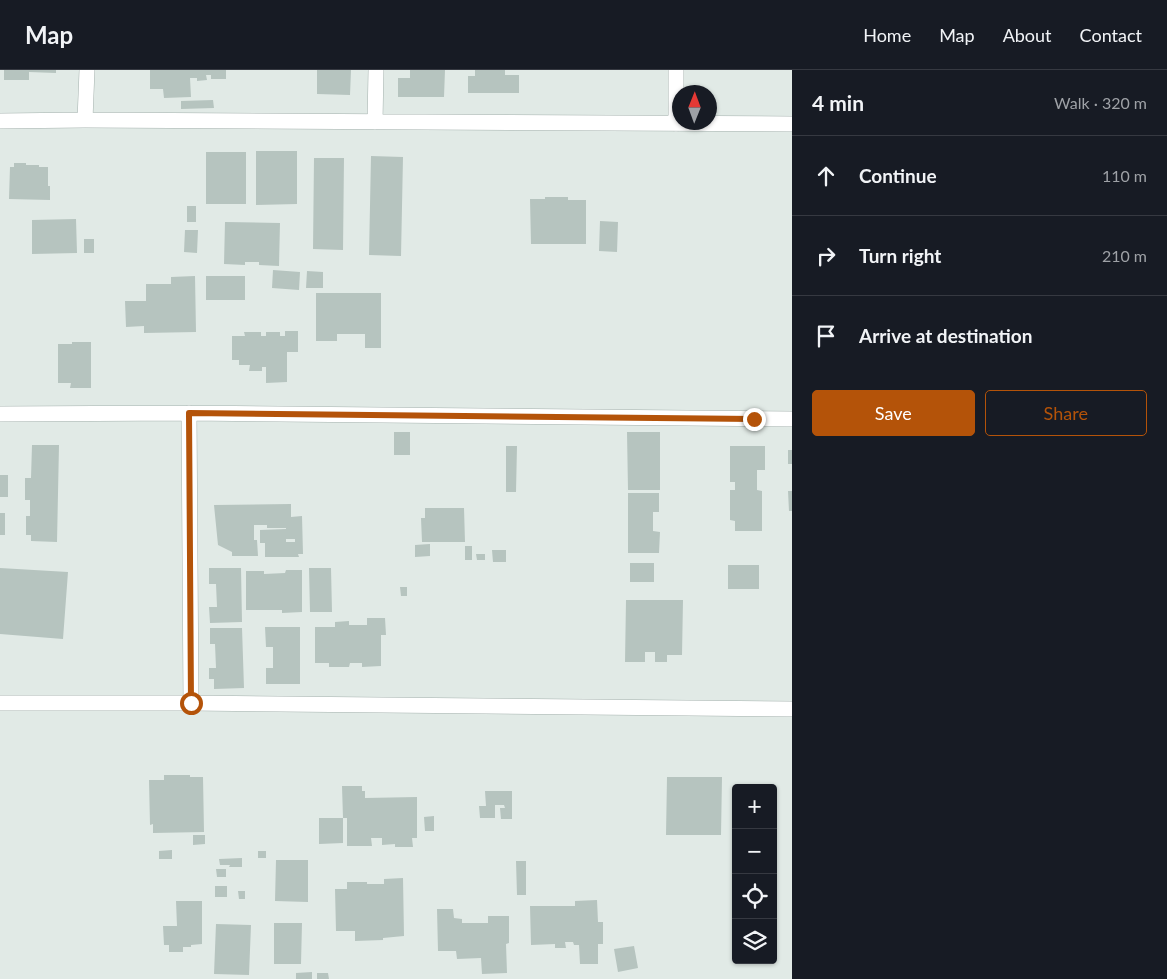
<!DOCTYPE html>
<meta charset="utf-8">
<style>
:root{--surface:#171b24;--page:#20242c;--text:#f1f3f6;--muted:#9ea1a6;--line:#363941;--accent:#b45309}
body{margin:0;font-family:Lato,sans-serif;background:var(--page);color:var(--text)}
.controls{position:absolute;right:15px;bottom:15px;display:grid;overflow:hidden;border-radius:5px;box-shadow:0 1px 4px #0004}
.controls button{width:45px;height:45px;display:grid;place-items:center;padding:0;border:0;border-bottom:1px solid var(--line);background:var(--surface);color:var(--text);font:25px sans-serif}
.compass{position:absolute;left:672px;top:15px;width:45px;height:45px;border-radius:50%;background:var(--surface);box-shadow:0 1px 4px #0004;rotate:1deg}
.stop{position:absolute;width:15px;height:15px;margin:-11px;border:4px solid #b45309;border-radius:50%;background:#fff}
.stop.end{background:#b45309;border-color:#fff;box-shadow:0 1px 5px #0008}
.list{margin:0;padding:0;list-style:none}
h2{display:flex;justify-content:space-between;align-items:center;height:65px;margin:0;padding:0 20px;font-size:21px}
h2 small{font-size:16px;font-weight:400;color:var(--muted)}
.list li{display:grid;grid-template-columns:32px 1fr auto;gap:15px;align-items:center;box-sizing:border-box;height:80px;padding:0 20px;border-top:1px solid var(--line)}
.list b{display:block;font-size:19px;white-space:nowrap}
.list em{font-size:16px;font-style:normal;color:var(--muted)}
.actions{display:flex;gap:10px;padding:15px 20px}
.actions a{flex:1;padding:11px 0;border:1px solid var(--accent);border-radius:5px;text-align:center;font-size:18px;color:var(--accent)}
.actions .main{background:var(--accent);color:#fff}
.icon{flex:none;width:28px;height:28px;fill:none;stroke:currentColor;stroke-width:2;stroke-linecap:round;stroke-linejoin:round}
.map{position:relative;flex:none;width:792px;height:909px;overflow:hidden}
header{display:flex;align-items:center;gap:30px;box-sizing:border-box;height:70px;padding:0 25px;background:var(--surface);border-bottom:1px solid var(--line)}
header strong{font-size:24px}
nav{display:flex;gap:28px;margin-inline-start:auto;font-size:18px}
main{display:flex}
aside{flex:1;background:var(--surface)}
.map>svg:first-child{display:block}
.building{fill:#b6c4bf;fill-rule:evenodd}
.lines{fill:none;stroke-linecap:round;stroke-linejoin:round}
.street-casing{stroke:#a4b1ad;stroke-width:16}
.street{stroke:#fff;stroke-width:15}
.route{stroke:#b45309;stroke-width:6}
</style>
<header>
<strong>Map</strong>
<nav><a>Home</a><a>Map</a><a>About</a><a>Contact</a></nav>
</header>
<main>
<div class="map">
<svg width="792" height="909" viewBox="0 0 792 909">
<rect width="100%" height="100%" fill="#e1eae6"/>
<path class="building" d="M4,0h52v3l-27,-1v8h-25z
M150,0h76v9h-15v-4h-5l1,5 -10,1v-3h-7l1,19 -27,1 -1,-9h-13z
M317,0h34l-1,25 -33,-1z
M410,0h35l-1,27h-46v-19h12z
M475,0h30v5h14v18h-51v-17h7z
M213,30l1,8 -33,1v-8z
M256,81h41v53l-41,1z
M206,82h40v52h-40z
M371,86l32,1 -2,99 -32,-1z
M314,88h30l-1,92 -30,-1z
M14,93h12v2h13v2h9v19h2v14l-41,-1 1,-32h4z
M545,127h23v3h18v44h-55l-1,-45h15z
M187,136h9v16h-9z
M76,149l1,34 -45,1v-34z
M600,151l18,1 -1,30 -18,-1z
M225,152l55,1 -1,43 -20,-1v-3h-14v3l-21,-1z
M185,160h13l-1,23 -13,-1z
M84,169h10v14h-10z
M273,200l27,2 -1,18 -27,-2z
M307,201l16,1v16h-17z
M195,206l1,56 -52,1v-7l-18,1 -1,-26h21v-17h25v-7z
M206,206h39v24h-39z
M316,223h65v55h-16v-14h-28v7h-21z
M285,261h13v21h-11v30l-21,1v-16h-4v4h-13l1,-6h-11v-5h-7v-24h13l-1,-4h17v4h5v-4h14v4h5z
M72,272h19v46h-21l1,-5h-13v-39h14z
M394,362h16v23h-16z
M627,362h33v58h-32z
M32,375h27l-2,97 -26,-1v-6h-5v-19h4v-16h-5v-22h6z
M506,376h11l-1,46h-10z
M730,376h35v24h-8v20l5,1v40h-27v-10l-5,-1v-30h5v-8h-5z
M788,380h4v14h-4z
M0,405h8v22h-8z
M788,421h4v20h-3z
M628,423h31v19h-6v19l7,1 -1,21h-31z
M291,434v13l11,-1 1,38h-5l1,3h-34v-14h-5v-13l26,-1v-1h-19v-3h-13v15h3l1,16h-26v-4l-14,-7 -4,-40zM286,469h9v3h4h-13z
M425,438h39l1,34h-43l-1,-24h4z
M0,443h5v22h-5z
M430,474v12l-15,1v-12z
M465,476h7v14h-7z
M492,480h14v12h-13z
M476,484h9v6h-8z
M630,493h24v19h-24z
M728,495h31v24h-31z
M0,498l68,4 -5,67 -63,-5z
M209,498h32l1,54 -32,1 -1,-16h8l-1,-23h-7z
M309,498h22l1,44h-22z
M286,500h16v42l-20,1v-3h-36v-39h18v3l21,-1z
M400,517h7v9h-6z
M626,530h57l-1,55h-15v7h-12v-10h-10v10h-20z
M367,548h18l1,17h-5v31l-19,1v-4h-12l-1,4h-20v-4h-14v-36h20v-5l14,-1v4h18z
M265,557h35v57h-34v-16h7v-21h-7z
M210,558h32l2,60 -30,1v-10h-5v-11h7l-1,-24h-5z
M164,705h26v2h13l1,55 -51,1v-9l-3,1 -1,-45h15z
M667,707h55l-1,58h-55z
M342,716h20v5h3v7l52,-1v41h-5l1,9h-18v-3l-13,1v-7h-11l1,8h-25v-28h-4z
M485,721h27v28h-11l-1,-11h5l-1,-3h-9v13h-15l-1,-12h7z
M434,746v15h-9l-1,-14z
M319,748h24v25l-24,1z
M193,765h12v9l-12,1z
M172,780v9h-13v-8z
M258,781h8v7h-8z
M242,788v9h-13l1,-2h-10l-1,-6z
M276,790h32v42l-33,-1z
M516,791h10v34h-9z
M216,799h10v8h-9z
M403,808l1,58 -21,2v2l-28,1v-10h-19l-1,-42h12v-7h20v2h17v-5z
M215,816h12v11h-12z
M238,821h7v8h-6z
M597,830l1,22h5v22h-5v20h-18l-1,-19h-5l-1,-3h-8l1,6h-11v-4l-24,1 -1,-39h45v-5z
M176,831h26v43l-11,1v2h-8v5h-14v-7h-5l-1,-19h14z
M437,839h16l1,9 8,1v4h26v-7h21v27l-3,1 1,29 -25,1 -1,-16 -24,1 -1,-8h-18z
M274,853h28l-1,41h-27z
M216,854l35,1 -2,50 -35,-1z
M634,876l4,22 -20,4 -4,-23z
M312,902v7h-16v-6z
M317,903h11l1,6h-12z"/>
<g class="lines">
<g class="street-casing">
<path id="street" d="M676,0v54
M85,50l2,-50
M0,51l85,-1 707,4
M375,52l1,-52
M189,343l2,290
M0,344l189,-1 603,6
M0,633h191l601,6"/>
</g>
<use href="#street" class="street"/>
</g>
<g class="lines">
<path class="route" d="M191,633l-2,-290 565,6"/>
</g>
</svg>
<div class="controls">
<button>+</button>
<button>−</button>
<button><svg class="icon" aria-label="locate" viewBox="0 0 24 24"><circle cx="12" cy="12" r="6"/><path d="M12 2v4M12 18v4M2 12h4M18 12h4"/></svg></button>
<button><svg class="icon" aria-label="layers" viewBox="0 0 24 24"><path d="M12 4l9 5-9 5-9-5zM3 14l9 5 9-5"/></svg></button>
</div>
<svg class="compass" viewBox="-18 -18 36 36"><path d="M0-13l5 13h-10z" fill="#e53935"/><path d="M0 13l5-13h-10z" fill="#9ea1a6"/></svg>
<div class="stop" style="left:191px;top:633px"></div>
<div class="stop end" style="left:754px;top:349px"></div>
</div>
<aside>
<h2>4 min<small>Walk · 320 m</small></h2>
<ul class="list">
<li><svg class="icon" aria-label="ahead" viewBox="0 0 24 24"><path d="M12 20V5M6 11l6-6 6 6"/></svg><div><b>Continue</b></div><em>110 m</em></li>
<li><svg class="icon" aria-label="right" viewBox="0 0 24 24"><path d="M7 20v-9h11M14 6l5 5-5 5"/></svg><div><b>Turn right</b></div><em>210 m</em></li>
<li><svg class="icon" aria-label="arrive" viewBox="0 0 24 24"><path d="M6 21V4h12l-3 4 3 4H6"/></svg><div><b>Arrive at destination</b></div></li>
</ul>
<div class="actions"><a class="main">Save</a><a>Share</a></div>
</aside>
</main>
